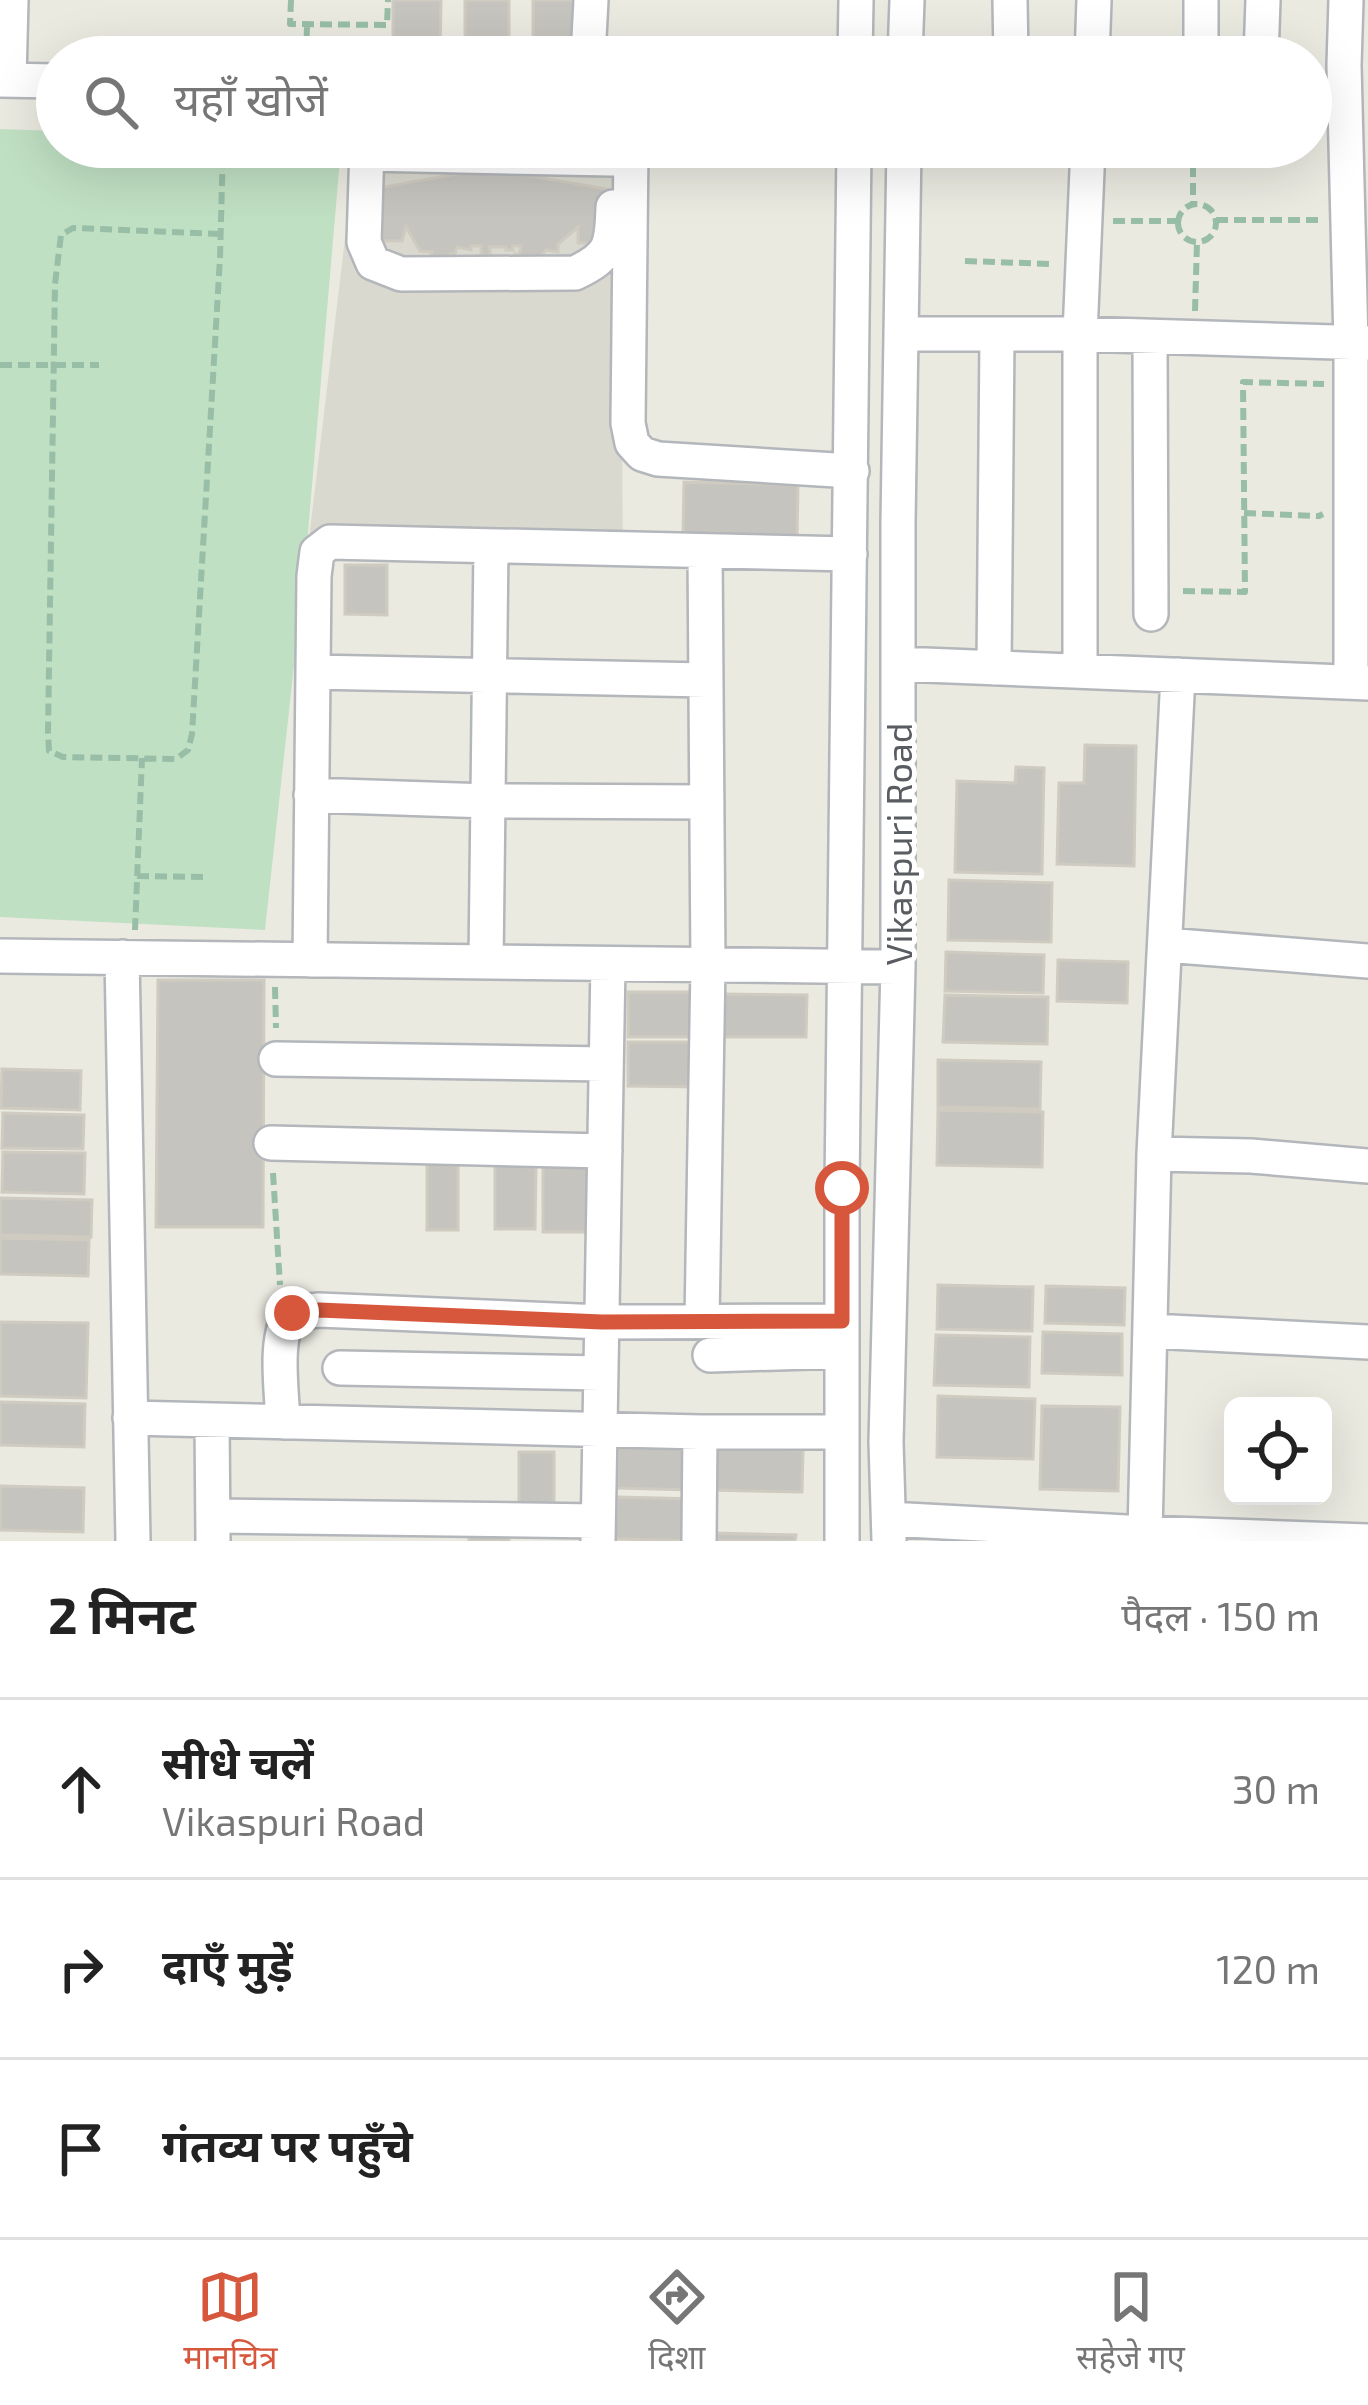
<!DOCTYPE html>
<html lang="hi">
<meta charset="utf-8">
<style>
:root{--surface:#fff;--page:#f6f6f6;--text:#222;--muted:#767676;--line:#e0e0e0;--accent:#d6573c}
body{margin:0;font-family:"Exo 2","Noto Sans Devanagari",sans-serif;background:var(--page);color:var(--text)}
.controls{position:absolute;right:36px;bottom:36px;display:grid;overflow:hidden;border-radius:18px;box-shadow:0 12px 48px #0002}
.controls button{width:108px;height:108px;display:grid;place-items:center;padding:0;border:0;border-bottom:3px solid var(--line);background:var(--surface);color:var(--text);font:60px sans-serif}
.stop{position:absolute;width:36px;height:36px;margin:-27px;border:9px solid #d6573c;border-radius:50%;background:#fff}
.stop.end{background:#d6573c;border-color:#fff;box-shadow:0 3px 12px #0008}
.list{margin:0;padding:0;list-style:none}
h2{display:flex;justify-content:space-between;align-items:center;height:156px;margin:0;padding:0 48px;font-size:51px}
h2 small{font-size:39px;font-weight:400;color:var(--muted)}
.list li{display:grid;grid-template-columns:78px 1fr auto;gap:36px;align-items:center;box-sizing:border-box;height:180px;padding:0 48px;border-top:3px solid var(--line)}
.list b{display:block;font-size:45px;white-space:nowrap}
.list p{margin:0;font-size:39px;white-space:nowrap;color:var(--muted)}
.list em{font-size:39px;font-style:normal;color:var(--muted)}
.icon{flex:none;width:66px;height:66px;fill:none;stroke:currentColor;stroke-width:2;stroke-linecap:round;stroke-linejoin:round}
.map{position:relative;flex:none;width:1368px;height:1541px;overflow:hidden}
.search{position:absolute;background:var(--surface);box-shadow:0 12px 48px #0002;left:36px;right:36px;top:36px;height:132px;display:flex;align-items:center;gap:30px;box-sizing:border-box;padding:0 42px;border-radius:66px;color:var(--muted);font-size:45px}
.sheet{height:696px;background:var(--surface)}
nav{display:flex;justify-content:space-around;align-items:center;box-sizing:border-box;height:168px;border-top:3px solid var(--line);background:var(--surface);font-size:33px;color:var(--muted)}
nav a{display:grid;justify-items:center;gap:6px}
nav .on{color:var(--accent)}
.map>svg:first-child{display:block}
.education{fill:#dad9cf}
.green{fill:#c0e0c3}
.building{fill:#c6c4be;stroke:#cfcbc0;stroke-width:3}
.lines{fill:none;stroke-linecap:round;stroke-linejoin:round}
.minor-casing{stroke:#b3b6ba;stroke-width:38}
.path{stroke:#98bea7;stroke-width:6;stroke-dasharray:12 6;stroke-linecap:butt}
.minor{stroke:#fff;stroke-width:33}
.route{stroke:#d6573c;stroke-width:15}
.labels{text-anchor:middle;stroke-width:10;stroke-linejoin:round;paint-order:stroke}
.street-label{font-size:36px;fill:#595c60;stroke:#fff}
</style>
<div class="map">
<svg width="1368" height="1541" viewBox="0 0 1368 1541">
<rect width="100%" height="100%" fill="#ebeae1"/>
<path class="education" d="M356,147h264l3,420 -316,-12z"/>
<path class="green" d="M0,129l57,2v16h284l-35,409 -41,374 -265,-13z"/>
<path class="building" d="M393,0h48l-1,57h-47z
M465,0h44v57h-44z
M533,0h41v57h-41z
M462,163l57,1v10l87,15 -1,54h-27v-16l-20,17v8l-12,-2 -7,10h-24v-6l4,1 2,-9h-8v4h-7v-3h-16v8h-9v-9h-10v4l-14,-3 -2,7h-5v6h-22l4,-8 -12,-1 -14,-24 -4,14h-25l2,-53 83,-15z
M684,482l114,3 -1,53 -114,-3z
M345,565h42v50l-42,-1z
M1085,745l51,1 -2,120 -77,-2 2,-81h25z
M1016,767l28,1 -2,106 -87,-2 2,-91 58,2z
M949,880l103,3 -1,59 -103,-2z
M946,952l98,3 -1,38 -98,-2z
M1058,960l70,2 -1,41 -70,-2z
M158,980h106l-1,247h-107z
M628,992h70l-1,45h-69z
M718,994l89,1 -1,42h-88z
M945,995l103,2 -1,47 -104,-2z
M628,1042h70v45l-70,-1z
M938,1060l103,2 -1,47 -102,-2z
M2,1069l79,2 -1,39 -79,-2z
M938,1110l105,2 -1,55 -105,-2z
M3,1113l81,2 -1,34 -81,-1z
M3,1152l82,1 -1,41 -82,-2z
M427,1159h31v71h-31z
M543,1163h47l-1,69h-46z
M495,1164h41l-1,65h-40z
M0,1198l92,2 -1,37 -91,-2z
M0,1238l89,2 -1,36 -88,-2z
M938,1285l95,2 -1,44 -95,-2z
M1046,1286l79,2 -1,37 -79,-2z
M0,1322l88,1 -2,75 -86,-2z
M1043,1332l79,2v41l-80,-2z
M936,1335l94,2 -1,50 -95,-2z
M938,1396l97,3 -2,60 -96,-2z
M0,1402l85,2 -1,43 -84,-2z
M1042,1406l78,1 -2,84 -78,-2z
M618,1447l75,1 -1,42 -75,-2z
M709,1448l94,2 -1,42 -94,-2z
M519,1452h35v64h-35z
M0,1486l84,2 -1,44 -83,-2z
M617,1497l82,2 -1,42 -83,-2z
M469,1524h40v17h-40z
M712,1533l84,2 -1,6h-83z"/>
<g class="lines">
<g class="minor-casing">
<path id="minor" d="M1010,0l1,57
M1346,0l-2,65 7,278v339
M588,57l3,-57
M855,57l1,-57
M905,57l2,-57
M1092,57l2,-57
M1201,57v-57
M1261,57l2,-57
M0,80l57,1
M9,80l2,-80
M367,147l-3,95 9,21 28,11 174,-1c36,-17 37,-28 38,-66
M631,147l-3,276 4,20 10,11 16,5 194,12
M367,154l245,5
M901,334h179l288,9
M1150,337l1,277
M900,664l468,19
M994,668l3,-332
M1080,670v-336l8,-187
M313,672l393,8
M311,795l177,6 219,1
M1165,945l203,16
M0,956l898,11
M122,957l11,584
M310,960l4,-384 3,-24 13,-10 520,12
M486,962l5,-415
M276,1059l330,5
M271,1143l334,8
M1154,1154l97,2 117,10
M702,1321l6,-356 -3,-414
M1151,1331l217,11
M710,1355l132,-4
M340,1368l261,5
M130,1418l570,14h142
M212,1420l1,121
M283,1422c-1,-30 -10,-87 9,-109l27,-3 283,12 240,-1
M213,1516l385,5
M889,1519l256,14 223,8
M1145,1533l9,-379 24,-479
M598,1541l10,-577
M699,1541l1,-109
M842,1541v-353l12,-1041
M889,1541l-3,-99 12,-475v-445l6,-375"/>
</g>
<path class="path" d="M291,0l-1,24 97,1 1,-25
M306,57l1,-31
M1193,147v57
M1178 223a19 19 0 1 1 38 0a19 19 0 1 1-38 0Z
M1216,220h104
M1113,221h64
M220,234l-147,-6 -12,7 -6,49 -7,448 1,19 14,6 113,2 12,-9 4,-16 28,-476 3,-111
M965,261l87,3
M1195,311l2,-69
M0,365h99
M1244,513l75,3 4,-2
M1183,591l62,1 -2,-210 81,2
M137,876l72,1
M135,930l7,-172
M275,987l1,41
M273,1173l7,112"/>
<use href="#minor" class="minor"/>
</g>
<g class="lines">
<path class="route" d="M292,1313l27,-3 283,12 240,-1v-133"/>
</g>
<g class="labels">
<g class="street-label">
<text transform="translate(899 844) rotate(-90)" y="13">Vikaspuri Road</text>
</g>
</g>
</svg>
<div class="controls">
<button><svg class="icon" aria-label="locate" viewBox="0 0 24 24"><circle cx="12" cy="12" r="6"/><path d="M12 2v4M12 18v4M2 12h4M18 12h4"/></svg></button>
</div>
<div class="stop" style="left:842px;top:1188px"></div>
<div class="stop end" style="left:292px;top:1313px"></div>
<div class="search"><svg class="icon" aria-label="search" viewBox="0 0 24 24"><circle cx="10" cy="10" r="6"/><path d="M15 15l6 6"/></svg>यहाँ खोजें</div>
</div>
<section class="sheet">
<h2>2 मिनट<small>पैदल · 150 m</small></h2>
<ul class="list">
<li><svg class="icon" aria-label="ahead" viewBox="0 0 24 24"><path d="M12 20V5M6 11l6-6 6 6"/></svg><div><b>सीधे चलें</b><p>Vikaspuri Road</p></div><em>30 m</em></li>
<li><svg class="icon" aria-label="right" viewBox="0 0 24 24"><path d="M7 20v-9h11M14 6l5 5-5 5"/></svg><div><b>दाएँ मुड़ें</b></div><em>120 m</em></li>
<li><svg class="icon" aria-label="arrive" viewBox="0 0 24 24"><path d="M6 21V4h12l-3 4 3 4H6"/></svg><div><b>गंतव्य पर पहुँचे</b></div></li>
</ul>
</section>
<nav>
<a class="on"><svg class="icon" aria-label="map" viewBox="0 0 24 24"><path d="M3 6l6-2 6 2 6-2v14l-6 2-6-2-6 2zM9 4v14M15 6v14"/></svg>मानचित्र</a>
<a><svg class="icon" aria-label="directions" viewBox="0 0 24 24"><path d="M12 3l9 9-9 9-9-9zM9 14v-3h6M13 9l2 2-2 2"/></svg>दिशा</a>
<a><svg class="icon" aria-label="saved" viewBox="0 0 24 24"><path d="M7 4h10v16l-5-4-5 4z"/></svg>सहेजे गए</a>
</nav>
